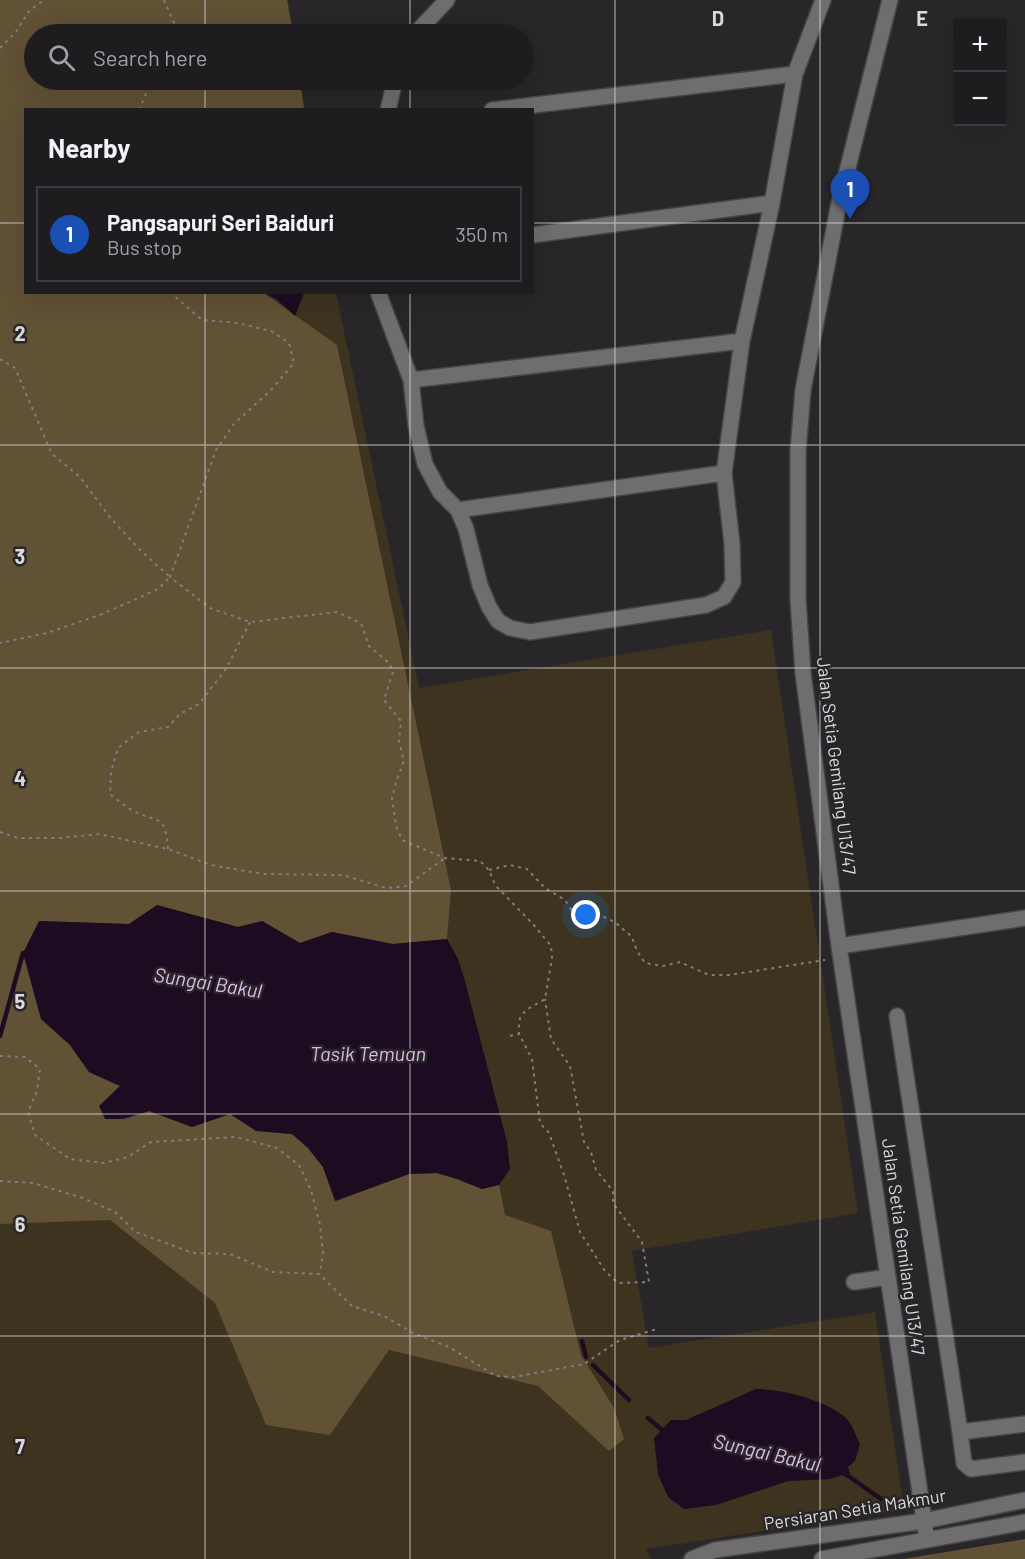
<!DOCTYPE html>
<meta charset="utf-8">
<style>
:root{--surface:#1f1c20;--page:#272529;--text:#f1f3f6;--muted:#a1a1a5;--line:#3c3a3e;--accent:#e6ad36}
body{margin:0;font-family:Barlow,sans-serif;background:var(--page);color:var(--text)}
.controls{position:absolute;right:18px;top:18px;display:grid;overflow:hidden;border-radius:0px;box-shadow:0 6px 24px #0002}
.controls button{width:54px;height:54px;display:grid;place-items:center;padding:0;border:0;border-bottom:2px solid var(--line);background:var(--surface);color:var(--text);font:30px sans-serif}
.you{position:absolute;left:586px;top:915px;width:21px;height:21px;margin:-15px;border:4px solid #fff;border-radius:50%;background:#1a73e8;box-shadow:0 0 0 9px #1a73e833}
.badge{display:grid;place-items:center;width:39px;height:39px;border-radius:50%;background:var(--accent);color:#fff;font-size:20px;font-weight:700}
.pin{position:absolute;translate:-50% -50px;filter:drop-shadow(0 2px 3px #0008)}
.pin::after{content:'';position:absolute;top:32px;width:21px;height:18px;background:inherit;clip-path:polygon(0 0,100% 0,50% 100%)}
.list{margin:0;padding:0;list-style:none}
h2{display:flex;justify-content:space-between;align-items:center;height:78px;margin:0;padding:0 24px;font-size:26px}
h2 small{font-size:20px;font-weight:400;color:var(--muted)}
.list li{display:grid;grid-template-columns:39px 1fr auto;gap:18px;align-items:center;box-sizing:border-box;height:96px;margin:0 12px 12px;padding:0 12px;border:2px solid var(--line);border-radius:0px}
.list b{display:block;font-size:22px;white-space:nowrap}
.list p{margin:0;font-size:20px;white-space:nowrap;color:var(--muted)}
.list em{font-size:20px;font-style:normal;color:var(--muted)}
.icon{flex:none;width:33px;height:33px;fill:none;stroke:currentColor;stroke-width:2;stroke-linecap:round;stroke-linejoin:round}
.map{position:relative;flex:none;width:1025px;height:1559px;overflow:hidden}
.search{position:absolute;background:var(--surface);box-shadow:0 6px 24px #0002;left:24px;top:24px;width:510px;height:66px;display:flex;align-items:center;gap:15px;box-sizing:border-box;padding:0 21px;border-radius:33px;color:var(--muted);font-size:22px}
.panel{position:absolute;background:var(--surface);box-shadow:0 6px 24px #0002;left:24px;top:108px;width:510px;height:186px;border-radius:0px}
.map>svg:first-child{display:block}
.green{fill:#3d331f;fill-rule:evenodd}
.forest{fill:#615135}
.water{fill:#1d0c21}
.lines{fill:none;stroke-linecap:round;stroke-linejoin:round}
.stream{stroke:#1d0c21;stroke-width:4.5}
.minor-casing{stroke:#464447;stroke-width:18}
.path{stroke:#807e81;stroke-width:2;stroke-dasharray:3 4.5;stroke-linecap:butt}
.minor{stroke:#706d71;stroke-width:15}
.grid{fill:none;stroke:#dbd9dc;stroke-width:1.5;stroke-opacity:0.55}
.labels{text-anchor:middle;stroke-width:5;stroke-linejoin:round;paint-order:stroke}
.street-label{font-size:18px;fill:#dbd9dc;stroke:#29262a}
.water-label{font-size:20px;font-style:italic;fill:#deb9e9;stroke:#29262a}
.grid-label{font-size:20px;text-anchor:middle;font-weight:bold;fill:#dbd9dc;stroke:#29262a;stroke-width:5;stroke-linejoin:round;paint-order:stroke}
</style>
<div class="map">
<svg width="1025" height="1559" viewBox="0 0 1025 1559">
<rect width="100%" height="100%" fill="#29262a"/>
<path class="green" d="M0,0h288l6,34h-260v46h266l5,29 -279,1v182l310,1 83,395 352,-58 87,583 -226,38 17,97 226,-36 29,197 -258,40 5,10h-651zM700,1414l148,53 3,11 -9,-3 -12,4 -42,2 -72,24 -45,-85h15z"/>
<path class="forest" d="M0,0h287l6,34h-259v46h266l4,29 -278,1v182l238,1 73,52 114,545 -4,49 -54,5 -61,-12 -32,11 -38,-22 -24,6 -81,-22 -28,19 -90,-3 2,98 29,26 19,27 31,14 3,33 26,-8 43,16 38,-13 27,17 35,3 16,14 15,19 13,34 73,-27 28,-1 20,6 25,10 17,-4 6,30 46,16 30,124 33,53 10,31 -15,12 -71,-65 -149,-36 -59,85 -64,-10 -51,-122 -105,-83 -110,4z
M1025,1539v20h-122z"/>
<path class="water" d="M264,293l40,-1v1l-9,23 -19,-17z
M157,905l81,22 24,-6 38,22 32,-11 61,12 54,-5 11,20 7,22 42,161 3,27 -11,16 -17,4 -25,-10 -20,-6 -28,1 -74,27 -12,-34 -15,-19 -16,-14 -36,-3 -26,-17 -38,13 -43,-16 -26,8h-18l-6,-13 21,-20 -31,-14 -19,-27 -29,-26 -18,-66 16,-32 90,3z
M756,1389c27,0 70,11 90,29 6,6 10,18 14,26l-5,17 -7,6 3,12 -9,-4 -12,4 -42,2 -72,24 -32,4 -16,-12 -10,-23 -4,-36 17,-18h15z"/>
<g class="lines">
<path class="stream" d="M0,1036l23,-83 5,1
M582,1341l4,16
M593,1365l36,35
M648,1418l14,12 6,1
M847,1475l34,24"/>
<g class="minor-casing">
<path id="minor" d="M890,0l-51,203 -36,187 -5,61v148l5,74 36,273 88,594
M415,34l32,-34
M388,110l7,-30
M492,110l303,-36
M532,235l240,-32
M378,292l33,88 5,46 9,38 15,28 18,18 8,19 14,56 9,22 9,14 12,7 20,4 176,-27 18,-8 9,-15 -1,-38 -8,-71 18,-132 30,-138 23,-129 28,-74
M411,380l331,-39
M458,510l266,-37
M839,946l186,-28
M897,1016l63,416 65,-8
M854,1282l34,-5
M960,1432l4,31 7,6 54,-7
M692,1559l23,-9 209,-29 101,-21
M822,1559l203,-37"/>
</g>
<path class="path" d="M164,0l10,23 -2,11
M0,48l16,-16 12,-20 16,-12
M139,110l10,-23 6,-7
M170,292l32,28 36,3 33,8 18,12 5,20 -23,27 -37,34 -18,26 -46,127 40,31 40,14 87,-10 24,11 8,23 20,17 4,9 -9,28 17,21 -2,20 5,20 -8,21 -4,16 4,28 6,14 43,18 35,3 9,9 6,15 38,39 18,22 1,12 -7,41 -19,11 -6,8 -1,7v9l13,25 8,64 9,10 15,42 16,57 25,39 13,12 31,-1 -7,-40 -29,-39v-12l-17,-21 -5,-18 -7,-10 -14,-76 -19,-27 -6,-40
M0,359l15,9 37,86 28,23 29,39 30,33 31,28 -12,12 -53,24 -58,20 -47,10
M0,832l18,6h41l40,-4 69,15 43,16 52,9 80,1 43,13 20,-2 39,-28
M168,849c-3,-36 -9,-25 -34,-38 -9,-4 -16,-11 -24,-17l1,-22 7,-24 21,-16 29,-5 12,-13 19,-10 27,-35 24,-47
M489,870l21,-5 17,4 18,19 20,12 7,11 8,5 17,-2 18,8 17,15 5,14 8,12 18,3 17,-4 29,13h20l96,-15
M510,1036l9,-2
M0,1056l25,1 15,12 -3,22 -9,21 7,23 35,24 34,4 24,-6 23,-15 85,-5 41,11 22,17 12,25 9,35 3,28 -3,19
M0,1181l33,2 50,15 32,14 21,20 57,21 37,1 43,18 46,2 33,32 32,10 31,18 34,13 47,29 18,1 70,-13 36,-24 37,-11"/>
<use href="#minor" class="minor"/>
</g>
<path class="grid" d="M205,0v34M410,0v34M615,0v1559M820,0v1559M205,80v30M410,80v30M0,223h26M532,223h493M205,292v1267M410,292v1267M0,445h1025M0,668h1025M0,891h1025M0,1114h1025M0,1336h1025"/>
<g class="labels">
<g class="street-label">
<text transform="translate(836 766) rotate(83)" y="6">Jalan Setia Gemilang U13/47</text>
<text transform="translate(903 1247) rotate(82)" y="6">Jalan Setia Gemilang U13/47</text>
<text transform="translate(855 1510) rotate(-9)" y="6">Persiaran Setia Makmur</text>
</g>
<g class="water-label">
<text transform="translate(208 983) rotate(9)" y="7">Sungai Bakul</text>
<text x="368" y="1061">Tasik Temuan</text>
<text transform="translate(767 1453) rotate(13)" y="7">Sungai Bakul</text>
</g>
</g>
<g class="grid-label">
<text x="718" y="26">D</text>
<text x="922" y="26">E</text>
<text x="20" y="341">2</text>
<text x="20" y="564">3</text>
<text x="20" y="786">4</text>
<text x="20" y="1009">5</text>
<text x="20" y="1232">6</text>
<text x="20" y="1454">7</text>
</g>
</svg>
<div class="controls">
<button>+</button>
<button>−</button>
</div>
<div class="you"></div>
<div class="pin badge" style="left:850px;top:219px;background:#1a4fb4">1</div>
<div class="search"><svg class="icon" aria-label="search" viewBox="0 0 24 24"><circle cx="10" cy="10" r="6"/><path d="M15 15l6 6"/></svg>Search here</div>
<section class="panel">
<h2>Nearby<small></small></h2>
<ul class="list">
<li><span class="badge" style="background:#1a4fb4">1</span><div><b>Pangsapuri Seri Baiduri</b><p>Bus stop</p></div><em>350 m</em></li>
</ul>
</section>
</div>
